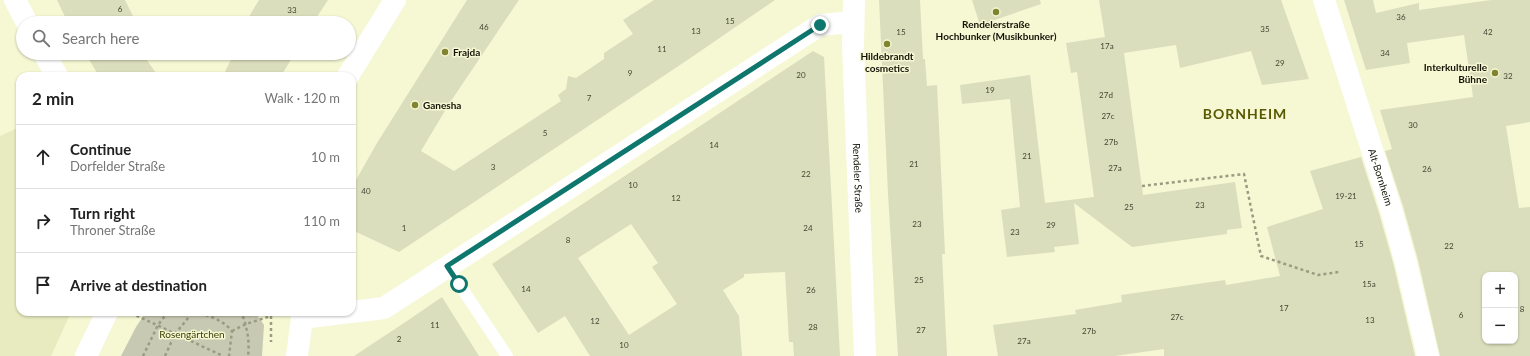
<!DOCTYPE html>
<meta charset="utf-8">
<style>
:root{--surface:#fff;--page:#f6f6f6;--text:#222;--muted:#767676;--line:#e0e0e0}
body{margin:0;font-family:Lato,sans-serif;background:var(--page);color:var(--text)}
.controls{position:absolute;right:12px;bottom:12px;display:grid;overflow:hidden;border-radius:8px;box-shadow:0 1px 3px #0004}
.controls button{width:36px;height:36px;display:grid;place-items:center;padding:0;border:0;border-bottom:1px solid var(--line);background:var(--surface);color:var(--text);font:20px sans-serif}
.stop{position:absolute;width:12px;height:12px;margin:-9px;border:3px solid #0f766e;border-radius:50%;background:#fff}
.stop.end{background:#0f766e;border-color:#fff;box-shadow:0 1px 4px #0008}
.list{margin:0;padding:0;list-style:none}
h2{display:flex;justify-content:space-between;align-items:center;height:52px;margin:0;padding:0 16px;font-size:17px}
h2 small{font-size:13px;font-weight:400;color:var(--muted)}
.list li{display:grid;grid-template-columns:26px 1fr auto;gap:12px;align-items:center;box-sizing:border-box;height:64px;padding:0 16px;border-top:1px solid var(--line)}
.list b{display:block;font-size:15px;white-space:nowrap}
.list p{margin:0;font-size:13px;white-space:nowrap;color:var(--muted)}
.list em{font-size:13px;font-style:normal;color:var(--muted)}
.icon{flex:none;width:22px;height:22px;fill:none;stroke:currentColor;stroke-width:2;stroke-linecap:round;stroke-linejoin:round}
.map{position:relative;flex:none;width:1530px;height:356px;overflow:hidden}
.search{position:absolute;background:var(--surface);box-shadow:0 1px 3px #0004;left:16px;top:16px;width:340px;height:44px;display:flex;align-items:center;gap:10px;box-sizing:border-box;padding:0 14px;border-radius:22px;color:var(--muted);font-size:15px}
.panel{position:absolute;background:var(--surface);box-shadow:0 1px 3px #0004;left:16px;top:72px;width:340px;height:244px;border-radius:12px}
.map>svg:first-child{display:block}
.built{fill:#e8ebbf}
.green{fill:#c7c9b3}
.building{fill:#dbdebc;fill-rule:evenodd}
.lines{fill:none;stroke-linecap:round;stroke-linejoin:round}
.path{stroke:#9a9c81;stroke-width:2.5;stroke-dasharray:3 3;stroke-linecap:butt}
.lane{stroke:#fff;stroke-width:12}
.street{stroke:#fff;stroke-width:22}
.secondary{stroke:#fff;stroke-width:22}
.route{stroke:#0f766e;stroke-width:5}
.poi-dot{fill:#81842e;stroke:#f5f8d3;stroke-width:1.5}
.labels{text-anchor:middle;stroke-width:3;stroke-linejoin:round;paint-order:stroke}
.number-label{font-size:8px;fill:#454634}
.poi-label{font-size:10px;font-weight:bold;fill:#131307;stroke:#f5f8d3}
.street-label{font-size:10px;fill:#131307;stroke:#f5f8d3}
.park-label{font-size:10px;fill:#3b3c01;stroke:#f5f8d3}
.district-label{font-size:14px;font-weight:bold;letter-spacing:1px;fill:#585900;stroke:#f5f8d3}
</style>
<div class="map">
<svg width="1530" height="356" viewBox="0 0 1530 356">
<rect width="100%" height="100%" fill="#f5f8d3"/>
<path class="built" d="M20,127v185h51l-20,44h-51v-220z"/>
<path class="green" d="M146,312h109l9,13 -2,31h-141l15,-29z"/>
<path class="building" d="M57,0h68l9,18 -7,3 1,2h-60z
M259,0h69l-15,23h-68z
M467,0h52l-70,104 -28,47 33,20 107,-70 -3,-6 8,-6 2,-13 8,2 28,-19v-6l29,-19 -10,-14 31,-20h121l-86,59 -290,193 -47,-22v-43l25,-44z
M879,0h41l3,59h2l2,27 10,-1 8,169h-3l5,102h-49l-10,-162z
M972,0h68l1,4 -61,21z
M1099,0h182l28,79 -47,6 -11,-34 -71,17 -4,-23 -52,8 19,142 92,-13 7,46 -15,2v4l-95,13 -58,-44 5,41 -25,3 1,5 -48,5 -6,-47 19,-3 -10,-108 -48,5 -2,-19 70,-10 15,128 49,-6 -17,-125 -6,1 -5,-30 39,-6z
M1344,0h29l3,13 43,-10v7l72,-10h39v122l-24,4 13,82 11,-1v149h-90l-22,-96 -15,-54 -18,-55 7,-2 -12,-39 93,-13 -9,-62 -57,8 3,20 -44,7zM1485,275h30v66h-30z
M813,51l11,6 16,299h-46l-1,-14h-4l-4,-70 -41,2v3l-21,13 16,26 3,40h-152l-25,-40 -27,17 -46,-69zM631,224l27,39 -6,4 25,37 -48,31 -51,-77z
M85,53h57l16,23h-59z
M234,53h61l-14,23h-58z
M1361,157l18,56 15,53 21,90h-251v-7l-49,7h-117l-5,-31 83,-11 -1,-4 47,-8 -1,-7 104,-15 1,5 54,-9 -13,-49 56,-18 -13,-38z
M442,297l37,59h-125l53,-35z"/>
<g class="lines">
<path class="path" d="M1142,186l102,-12 17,82 57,19 21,-3
M194,312c14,3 29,8 38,19l-3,25
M239,312l3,2c5,13 8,28 6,42
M267,312l4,3v27
M131,313l92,43
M232,331l14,-7 25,-8
M143,356l15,-31 10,-13
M165,356l10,-22 18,-22"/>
<path class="lane" d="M447,266l60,90"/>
<g class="street">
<path d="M15,0l12,23"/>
<path id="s1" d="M854,0l-1,45 12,311"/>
<path id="s2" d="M1324,0l67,209 15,54 22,93"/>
<path d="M44,53l13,23"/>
<path d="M352,312l32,-4 436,-283 33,-3"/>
<path d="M302,318l48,-6"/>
<path d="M86,356l21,-44"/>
</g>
<path class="secondary" d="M348,76l47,-76
M297,356l5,-38 -1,-6"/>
</g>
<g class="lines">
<path class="route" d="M459,284l-12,-18 373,-241"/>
</g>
<g class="poi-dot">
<circle cx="996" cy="12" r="4"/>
<circle cx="887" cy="44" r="4"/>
<circle cx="445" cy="52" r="4"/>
<circle cx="1495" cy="73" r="4"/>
<circle cx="415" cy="105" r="4"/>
</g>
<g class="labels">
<g class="number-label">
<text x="120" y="12">6</text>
<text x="292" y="13">33</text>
<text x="1401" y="20">36</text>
<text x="730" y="24">15</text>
<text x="484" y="30">46</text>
<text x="1265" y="32">35</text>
<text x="696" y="34">13</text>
<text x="901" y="35">15</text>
<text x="1488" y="35">42</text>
<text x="1107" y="49">17a</text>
<text x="662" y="52">11</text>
<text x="1385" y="56">34</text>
<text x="1280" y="66">29</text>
<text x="630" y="76">9</text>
<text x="801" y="78">20</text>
<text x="1508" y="79">32</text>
<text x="990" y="93">19</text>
<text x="1106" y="98">27d</text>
<text x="589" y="101">7</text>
<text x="1108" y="119">27c</text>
<text x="1413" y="128">30</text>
<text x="545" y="136">5</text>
<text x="1111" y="145">27b</text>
<text x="714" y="148">14</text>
<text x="1027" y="159">21</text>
<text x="914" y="167">21</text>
<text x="493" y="170">3</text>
<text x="1115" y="171">27a</text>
<text x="1427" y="172">26</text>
<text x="806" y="177">22</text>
<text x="633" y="188">10</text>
<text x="366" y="194">40</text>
<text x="1346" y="199">19-21</text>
<text x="676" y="201">12</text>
<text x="1200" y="208">23</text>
<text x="1129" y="210">25</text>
<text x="917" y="227">23</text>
<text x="1051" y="228">29</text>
<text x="404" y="231">1</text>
<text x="808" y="231">24</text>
<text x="1015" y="235">23</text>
<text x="568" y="243">8</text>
<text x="1359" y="247">15</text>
<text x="1449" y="249">22</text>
<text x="919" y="283">25</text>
<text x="1369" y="287">15a</text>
<text x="526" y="292">14</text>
<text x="811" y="293">26</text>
<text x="1284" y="311">17</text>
<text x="1522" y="312">8</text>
<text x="1461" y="318">6</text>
<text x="1177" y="320">27c</text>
<text x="1370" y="323">13</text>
<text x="595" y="324">12</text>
<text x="435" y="328">11</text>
<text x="813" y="330">28</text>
<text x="921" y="333">27</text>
<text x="1089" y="334">27b</text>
<text x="399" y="342">2</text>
<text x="1024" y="344">27a</text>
<text x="624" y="348">10</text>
</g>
<g class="poi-label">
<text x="996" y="28">Rendelerstraße<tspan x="996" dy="12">Hochbunker (Musikbunker)</tspan></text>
<text x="453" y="56" text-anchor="start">Frajda</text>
<text x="887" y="60">Hildebrandt<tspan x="887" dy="12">cosmetics</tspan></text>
<text x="1487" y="71" text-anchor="end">Interkulturelle<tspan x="1487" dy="12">Bühne</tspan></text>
<text x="423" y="109" text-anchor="start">Ganesha</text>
</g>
<g class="street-label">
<text dy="4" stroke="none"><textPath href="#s2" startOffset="186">Alt-Bornheim</textPath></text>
<text dy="4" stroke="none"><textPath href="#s1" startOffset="178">Rendeler Straße</textPath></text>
</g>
<g class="park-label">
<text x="192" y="338">Rosengärtchen</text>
</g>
<g class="district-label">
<text x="1245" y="119">BORNHEIM</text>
</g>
</g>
</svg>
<div class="controls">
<button>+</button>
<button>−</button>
</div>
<div class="stop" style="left:459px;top:284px"></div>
<div class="stop end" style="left:820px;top:25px"></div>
<div class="search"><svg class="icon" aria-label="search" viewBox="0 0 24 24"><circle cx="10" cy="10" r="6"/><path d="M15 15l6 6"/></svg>Search here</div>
<section class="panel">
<h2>2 min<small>Walk · 120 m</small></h2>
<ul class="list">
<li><svg class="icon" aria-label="ahead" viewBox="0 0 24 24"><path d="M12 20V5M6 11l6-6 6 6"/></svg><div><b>Continue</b><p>Dorfelder Straße</p></div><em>10 m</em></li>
<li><svg class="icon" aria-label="right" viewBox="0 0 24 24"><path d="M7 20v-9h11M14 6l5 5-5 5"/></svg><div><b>Turn right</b><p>Throner Straße</p></div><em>110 m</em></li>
<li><svg class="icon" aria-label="arrive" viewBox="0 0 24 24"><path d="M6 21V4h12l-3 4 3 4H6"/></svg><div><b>Arrive at destination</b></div></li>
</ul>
</section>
</div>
